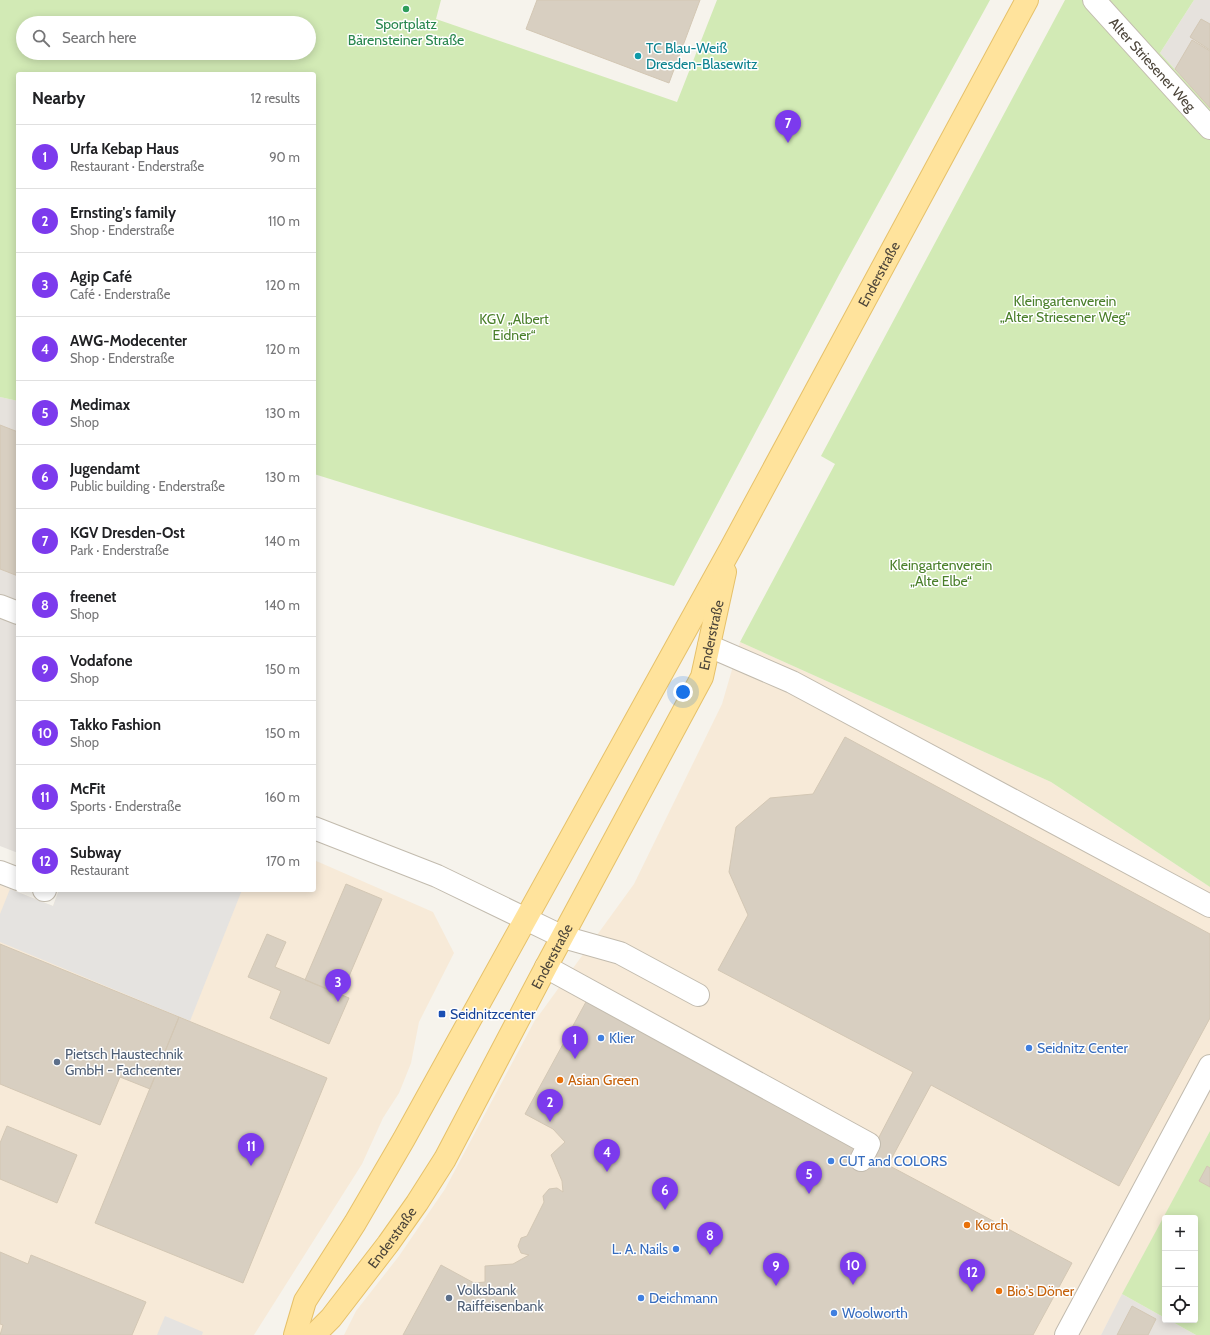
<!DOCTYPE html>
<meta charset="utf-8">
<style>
:root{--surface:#fff;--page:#f2f2f2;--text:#202124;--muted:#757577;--line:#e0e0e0;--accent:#7c3aed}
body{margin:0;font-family:Cabin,sans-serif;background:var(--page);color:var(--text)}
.controls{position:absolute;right:12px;bottom:12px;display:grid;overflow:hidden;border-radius:4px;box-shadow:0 2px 10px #0003}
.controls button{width:36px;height:36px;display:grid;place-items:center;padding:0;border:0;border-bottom:1px solid var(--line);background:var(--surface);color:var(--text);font:20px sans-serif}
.you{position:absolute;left:683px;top:692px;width:14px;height:14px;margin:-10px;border:3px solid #fff;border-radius:50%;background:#1a73e8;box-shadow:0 0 0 6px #1a73e833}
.badge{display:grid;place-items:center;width:26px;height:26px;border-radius:50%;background:var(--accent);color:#fff;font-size:13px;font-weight:700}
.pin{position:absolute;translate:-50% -33px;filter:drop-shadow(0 1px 2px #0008)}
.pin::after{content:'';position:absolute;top:21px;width:14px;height:12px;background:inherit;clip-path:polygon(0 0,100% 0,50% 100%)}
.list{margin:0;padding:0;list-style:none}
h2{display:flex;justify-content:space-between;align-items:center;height:52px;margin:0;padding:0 16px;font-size:17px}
h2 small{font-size:13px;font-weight:400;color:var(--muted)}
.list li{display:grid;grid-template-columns:26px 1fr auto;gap:12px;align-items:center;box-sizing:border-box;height:64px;padding:0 16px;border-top:1px solid var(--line)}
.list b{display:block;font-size:15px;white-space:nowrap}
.list p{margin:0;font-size:13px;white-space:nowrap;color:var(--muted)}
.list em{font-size:13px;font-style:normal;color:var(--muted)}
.icon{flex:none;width:22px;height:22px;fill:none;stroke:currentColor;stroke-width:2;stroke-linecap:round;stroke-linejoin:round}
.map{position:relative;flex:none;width:1210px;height:1335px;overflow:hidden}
.search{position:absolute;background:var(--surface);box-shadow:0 2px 10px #0003;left:16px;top:16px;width:300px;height:44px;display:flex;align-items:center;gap:10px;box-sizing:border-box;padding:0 14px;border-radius:22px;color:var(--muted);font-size:15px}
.panel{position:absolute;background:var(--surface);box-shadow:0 2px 10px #0003;left:16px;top:72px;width:300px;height:820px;border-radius:4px}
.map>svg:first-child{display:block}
.commercial{fill:#f7ead8}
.industrial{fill:#e6e2dd}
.green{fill:#d2eab5;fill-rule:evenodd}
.parking{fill:#e5e3e0}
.building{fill:#d8cfc1;stroke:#d3c7b4}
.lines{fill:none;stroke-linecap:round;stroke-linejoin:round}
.minor-casing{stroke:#c2bbae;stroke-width:24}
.major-casing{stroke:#e6c16a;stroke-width:24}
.minor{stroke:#fff;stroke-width:22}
.major{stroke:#ffe39c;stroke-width:22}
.leisure-dot{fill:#2e9e5b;stroke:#fff;stroke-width:1.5}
.culture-dot{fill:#0f9aa8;stroke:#fff;stroke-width:1.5}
.transit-dot{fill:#1a4fb4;stroke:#fff;stroke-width:1.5}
.shop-dot{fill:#3f7fe0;stroke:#fff;stroke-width:1.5}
.service-dot{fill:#5c6f8a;stroke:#fff;stroke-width:1.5}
.food-dot{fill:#e8710a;stroke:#fff;stroke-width:1.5}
.labels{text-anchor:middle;stroke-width:3;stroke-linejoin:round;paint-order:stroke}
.leisure-label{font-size:14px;fill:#27864d;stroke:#fff}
.culture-label{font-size:14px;fill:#0d838f;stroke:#fff;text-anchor:start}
.street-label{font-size:14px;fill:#4b4439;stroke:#fff}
.park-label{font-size:14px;fill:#4a7f2a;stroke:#fff}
.transit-label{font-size:14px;fill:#164399;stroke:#fff;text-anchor:start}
.shop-label{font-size:14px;fill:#366cbe;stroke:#fff;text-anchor:start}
.service-label{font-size:14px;fill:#4e5e75;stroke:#fff;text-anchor:start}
.food-label{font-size:14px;fill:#c56008;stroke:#fff;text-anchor:start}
</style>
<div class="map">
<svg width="1210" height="1335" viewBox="0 0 1210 1335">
<rect width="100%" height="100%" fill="#f6f3ec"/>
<path class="commercial" d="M740,642l311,140 159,105v244l-109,204h-757l12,-24 43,-55 46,-67 89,-167 100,-138 88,-180z
M314,860l119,52 21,41 -35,69 -8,41 -12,30 -16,25 -21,46 -108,171h-254v-450l53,21 6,-16h255z"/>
<path class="industrial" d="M1194,0h16v108l-50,-55z
M0,397l18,4v452l-18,-7z
M1122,1294l43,24v2h4l27,15h-95z"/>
<path class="green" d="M0,0h441l-5,19 241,83 40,-102h273l-151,275 -165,311 -360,-112v-400h-296v327l-18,-4zM23,23h286v30h-286z
M1065,0h129l-34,53 50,55v779l-159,-105 -311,-140 95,-178 -14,-8z
M1210,1131v204h-14l-27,-15h26v-102h-30v100l-43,-24z"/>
<path class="parking" d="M10,889l43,17 6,-16h183l-52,131 -190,-79v-28z
M165,1316l38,16 -1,3h-45z"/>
<path class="building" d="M537,0h163l-31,83 -143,-54z
M1201,19l9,5v26l-20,-13z
M1192,40l18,11v57l-35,-39z
M0,425l18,7v144l-18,-7z
M845,737l365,197v84l-91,168 -188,-101 -43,80 184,98 -39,72h-630l38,-70 33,18 11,-1v-16l28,-2 16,-9 -8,-2 -3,-7 3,-8 6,-2 17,-34 -1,-6 6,-7 8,-1 6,4 -1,-11 -11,-26 14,-13 -12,-13 -28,-15 62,-114 274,147 5,15 47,-90 -195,-102 30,-55 -19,-43 7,-45 34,-29 43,-4z
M346,884l36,15 -41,96 -36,-15z
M267,934l19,8 -11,25 74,31 -20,46 -59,-26 11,-27 -33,-14z
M0,944l179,73 -29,72 -30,-12 -20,48 -100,-41z
M179,1017l148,61 -84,205 -148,-60z
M7,1126l70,29 -20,48 -57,-24v-36z
M1207,1166l3,2v19l-11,-6z
M0,1252l28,12 3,-9 115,47 -14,33h-132l3,-10 -3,-1z
M1132,1306l24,13 -8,16h-31z"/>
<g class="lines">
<g class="minor-casing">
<g id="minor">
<path id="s1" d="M1094,0l116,128"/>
<path d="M0,606l18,7"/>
<path d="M709,646l83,36 418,224"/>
<path d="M314,828l123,48 126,61 57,16 78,42"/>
<path d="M0,872l18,7"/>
<path d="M44,890h1"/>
<path d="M546,967l323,177 -8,16"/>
<path d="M1066,1335l144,-269"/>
</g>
</g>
<g class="major-casing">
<g id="major">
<path id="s2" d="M295,1335l10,-34 50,-78 49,-84 327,-591 296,-548"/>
<path id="s3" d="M314,1335l17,-17 57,-74 29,-41 28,-44 101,-192 156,-290 23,-105"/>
</g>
</g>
<use href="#minor" class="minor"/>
<use href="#major" class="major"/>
</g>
<circle class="leisure-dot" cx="406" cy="9" r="4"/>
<circle class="culture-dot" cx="638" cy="56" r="4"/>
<rect class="transit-dot" x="438" y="1010" width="8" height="8" rx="2"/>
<g class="shop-dot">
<circle cx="601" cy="1038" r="4"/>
<circle cx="1029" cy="1048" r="4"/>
<circle cx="831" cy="1161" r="4"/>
<circle cx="676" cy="1249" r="4"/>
<circle cx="641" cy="1298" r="4"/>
<circle cx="834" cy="1313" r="4"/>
</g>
<g class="service-dot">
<circle cx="57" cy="1062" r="4"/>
<circle cx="449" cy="1298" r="4"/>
</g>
<g class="food-dot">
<circle cx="560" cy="1080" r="4"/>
<circle cx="967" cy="1225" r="4"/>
<circle cx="999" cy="1291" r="4"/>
</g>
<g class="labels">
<g class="leisure-label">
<text x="406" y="29">Sportplatz<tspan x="406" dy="16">Bärensteiner Straße</tspan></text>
</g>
<g class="culture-label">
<text x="646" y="53">TC Blau-Weiß<tspan x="646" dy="16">Dresden-Blasewitz</tspan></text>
</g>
<g class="street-label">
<text dy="5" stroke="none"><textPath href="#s1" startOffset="87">Alter Striesener Weg</textPath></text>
<text dy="5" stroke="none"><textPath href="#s2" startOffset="1212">Enderstraße</textPath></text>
<text dy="5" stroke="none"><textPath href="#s3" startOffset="809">Enderstraße</textPath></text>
<text dy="5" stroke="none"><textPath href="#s3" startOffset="449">Enderstraße</textPath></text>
<text dy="5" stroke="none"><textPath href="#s3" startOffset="125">Enderstraße</textPath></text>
</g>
<g class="park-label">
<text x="1065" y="306">Kleingartenverein<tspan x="1065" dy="16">„Alter Striesener Weg“</tspan></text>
<text x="514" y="324">KGV „Albert<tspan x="514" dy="16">Eidner“</tspan></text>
<text x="941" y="570">Kleingartenverein<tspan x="941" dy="16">„Alte Elbe“</tspan></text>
</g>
<g class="transit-label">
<text x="450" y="1019">Seidnitzcenter</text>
</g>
<g class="shop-label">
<text x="609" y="1043">Klier</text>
<text x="1037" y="1053">Seidnitz Center</text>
<text x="839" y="1166">CUT and COLORS</text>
<text x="668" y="1254" text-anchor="end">L. A. Nails</text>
<text x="649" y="1303">Deichmann</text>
<text x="842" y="1318">Woolworth</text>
</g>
<g class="service-label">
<text x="65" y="1059">Pietsch Haustechnik<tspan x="65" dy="16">GmbH - Fachcenter</tspan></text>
<text x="457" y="1295">Volksbank<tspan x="457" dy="16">Raiffeisenbank</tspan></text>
</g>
<g class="food-label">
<text x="568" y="1085">Asian Green</text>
<text x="975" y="1230">Korch</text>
<text x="1007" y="1296">Bio's Döner</text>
</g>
</g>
</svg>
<div class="controls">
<button>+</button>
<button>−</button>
<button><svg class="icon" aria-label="locate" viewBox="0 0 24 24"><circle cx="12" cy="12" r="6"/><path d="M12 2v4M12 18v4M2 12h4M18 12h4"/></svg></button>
</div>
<div class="you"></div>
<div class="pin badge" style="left:575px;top:1059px">1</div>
<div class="pin badge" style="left:550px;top:1122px">2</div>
<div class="pin badge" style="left:338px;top:1002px">3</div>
<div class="pin badge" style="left:607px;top:1172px">4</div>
<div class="pin badge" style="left:809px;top:1194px">5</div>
<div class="pin badge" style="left:665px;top:1210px">6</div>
<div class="pin badge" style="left:788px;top:143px">7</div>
<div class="pin badge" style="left:710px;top:1255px">8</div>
<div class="pin badge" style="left:776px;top:1286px">9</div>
<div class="pin badge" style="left:853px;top:1285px">10</div>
<div class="pin badge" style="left:251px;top:1166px">11</div>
<div class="pin badge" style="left:972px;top:1292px">12</div>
<div class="search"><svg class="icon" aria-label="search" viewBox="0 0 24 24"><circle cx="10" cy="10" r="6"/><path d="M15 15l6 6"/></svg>Search here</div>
<section class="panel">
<h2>Nearby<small>12 results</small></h2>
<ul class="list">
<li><span class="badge">1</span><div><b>Urfa Kebap Haus</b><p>Restaurant · Enderstraße</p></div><em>90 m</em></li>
<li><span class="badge">2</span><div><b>Ernsting's family</b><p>Shop · Enderstraße</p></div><em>110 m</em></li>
<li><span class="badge">3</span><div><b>Agip Café</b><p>Café · Enderstraße</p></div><em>120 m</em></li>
<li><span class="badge">4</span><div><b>AWG-Modecenter</b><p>Shop · Enderstraße</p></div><em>120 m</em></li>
<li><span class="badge">5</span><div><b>Medimax</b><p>Shop</p></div><em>130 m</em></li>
<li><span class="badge">6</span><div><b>Jugendamt</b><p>Public building · Enderstraße</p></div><em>130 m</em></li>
<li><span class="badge">7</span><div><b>KGV Dresden-Ost</b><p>Park · Enderstraße</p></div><em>140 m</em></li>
<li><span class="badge">8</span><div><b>freenet</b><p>Shop</p></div><em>140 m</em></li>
<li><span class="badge">9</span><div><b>Vodafone</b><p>Shop</p></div><em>150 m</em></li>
<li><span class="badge">10</span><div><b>Takko Fashion</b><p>Shop</p></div><em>150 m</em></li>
<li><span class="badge">11</span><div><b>McFit</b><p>Sports · Enderstraße</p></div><em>160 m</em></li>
<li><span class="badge">12</span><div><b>Subway</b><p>Restaurant</p></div><em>170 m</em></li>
</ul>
</section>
</div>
